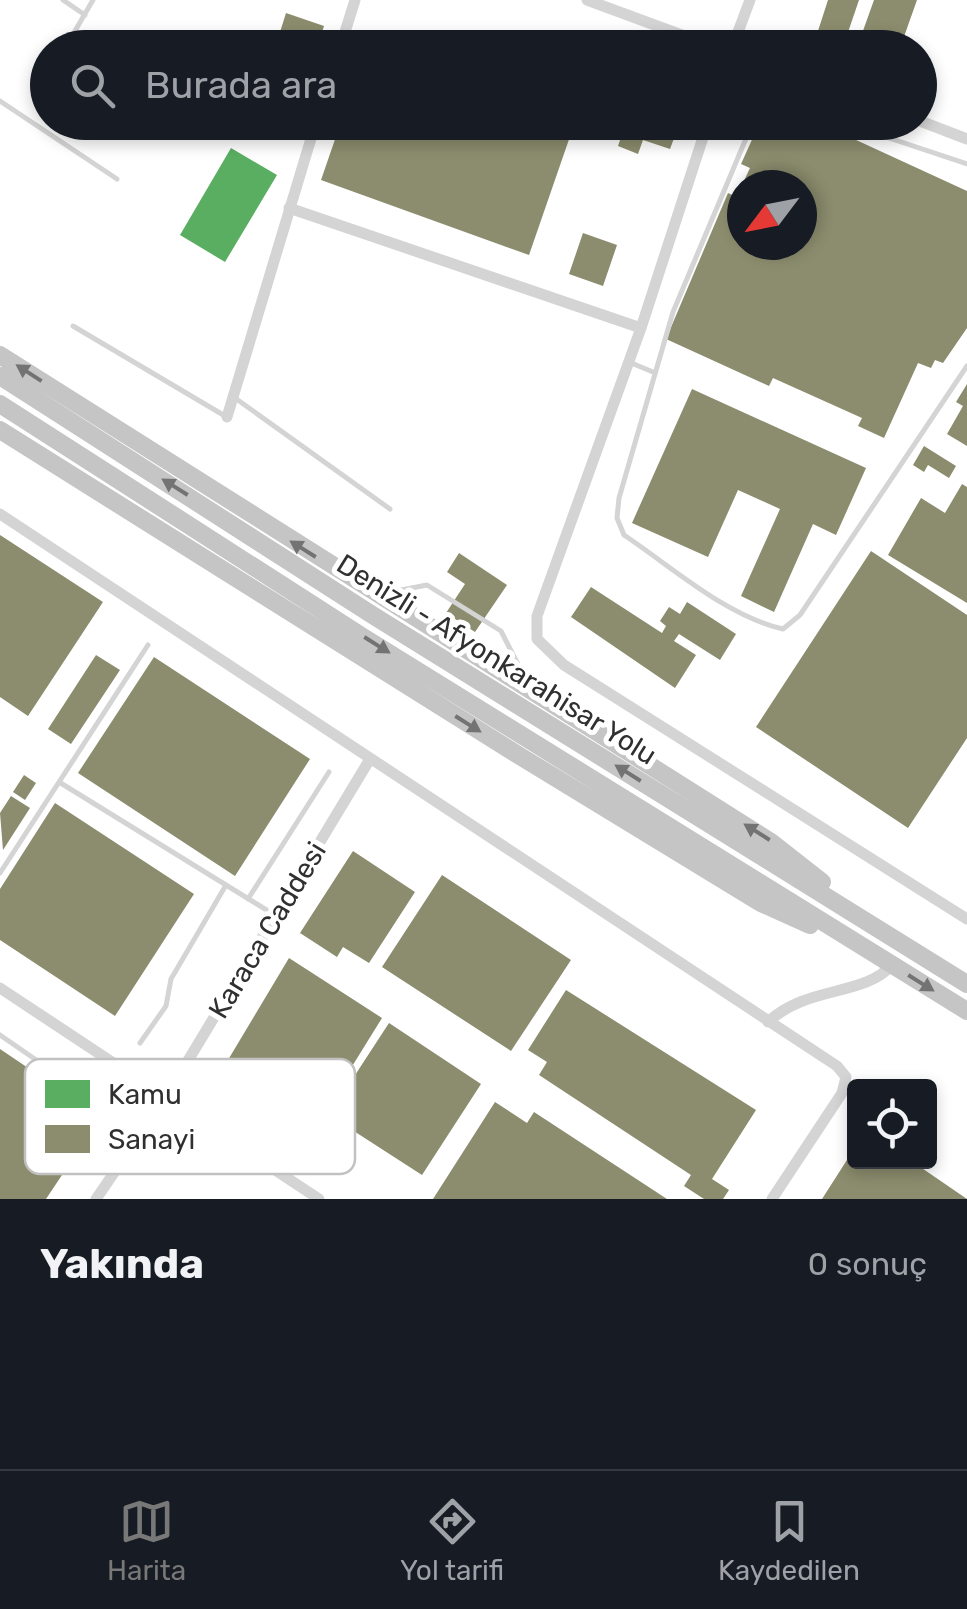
<!DOCTYPE html>
<html lang="tr">
<meta charset="utf-8">
<style>
:root{--surface:#171b24;--page:#242831;--text:#f1f3f6;--muted:#9ea1a6;--line:#363941;--accent:#787878}
body{margin:0;font-family:Rubik,sans-serif;background:var(--page);color:var(--text)}
.controls{position:absolute;right:30px;bottom:30px;display:grid;overflow:hidden;border-radius:10px;box-shadow:0 5px 15px #0003}
.controls button{width:90px;height:90px;display:grid;place-items:center;padding:0;border:0;border-bottom:2px solid var(--line);background:var(--surface);color:var(--text);font:50px sans-serif}
.compass{position:absolute;left:727px;top:170px;width:90px;height:90px;border-radius:50%;background:var(--surface);box-shadow:0 5px 15px #0003;rotate:238deg}
.list{margin:0;padding:0;list-style:none}
h2{display:flex;justify-content:space-between;align-items:center;height:130px;margin:0;padding:0 40px;font-size:42px}
h2 small{font-size:32px;font-weight:400;color:var(--muted)}
.icon{flex:none;width:55px;height:55px;fill:none;stroke:currentColor;stroke-width:2;stroke-linecap:round;stroke-linejoin:round}
.map{position:relative;flex:none;width:967px;height:1199px;overflow:hidden}
.search{position:absolute;background:var(--surface);box-shadow:0 5px 15px #0003;left:30px;right:30px;top:30px;height:110px;display:flex;align-items:center;gap:25px;box-sizing:border-box;padding:0 35px;border-radius:55px;color:var(--muted);font-size:38px}
.sheet{height:270px;background:var(--surface)}
nav{display:flex;justify-content:space-around;align-items:center;box-sizing:border-box;height:140px;border-top:2px solid var(--line);background:var(--surface);font-size:28px;color:var(--muted)}
nav a{display:grid;justify-items:center;gap:5px}
nav .on{color:var(--accent)}
.map>svg:first-child{display:block}
.public{fill:#5aae61}
.industry{fill:#8c8c6e}
.lines{fill:none;stroke-linecap:round;stroke-linejoin:round}
.service{stroke:#d4d4d4;stroke-width:5}
.minor{stroke:#d4d4d4;stroke-width:11}
.trunk{stroke:#c5c5c5;stroke-width:18}
.oneway{fill:#737373}
.labels{text-anchor:middle;stroke-width:10;stroke-linejoin:round;paint-order:stroke}
.street-label{font-size:28px;fill:#303030;stroke:#fff}
.key{fill:#fff;stroke:#c1c1c1;stroke-width:2.5}
.key-label{font-size:28px;fill:#303030}
</style>
<div class="map">
<svg width="967" height="1199" viewBox="0 0 967 1199">
<rect width="100%" height="100%" fill="#fff"/>
<path class="public" d="M231,148l46,27 -52,87 -45,-27z"/>
<path class="industry" d="M828,0h31l-15,44 -27,-10z
M874,0h43l-17,48 -32,-10 -2,7 -7,-3z
M286,13l38,13 -7,22h-42z
M341,122h234l-46,133 -208,-75z
M626,122h46l7,3 -9,24 -27,-9 -5,14 -20,-8z
M760,122h57l150,69v137l-24,35 -8,-3 -4,8 -13,-5 -34,75 -26,-12 4,-8 -89,-40 -4,8 -103,-47 62,-146 9,4 5,-11v59h60v-60h-60l8,-17 -9,-4z
M583,233l34,12 -14,41 -34,-12z
M967,384v62l-20,-12 16,-28 -7,-4z
M692,389l174,79 -30,67 -23,-11 -39,88 -33,-16 39,-87 -42,-19 -30,67 -76,-34z
M924,446l32,20 -7,12 -21,-13 -4,7 -11,-7z
M962,484l5,3v116l-79,-48 33,-57 24,15z
M0,535l103,67 -75,114 -28,-19z
M871,551l96,64v123l-59,90 -152,-101z
M459,553l48,32 -32,47 -29,-19 19,-29 -18,-12z
M591,587l71,46 4,-7 -6,-5 9,-14 11,7 7,-12 49,32 -16,26 -41,-26 -5,7 22,14 -21,33 -104,-71z
M96,655l24,15 -49,74 -23,-15z
M154,657l156,102 -75,117 -157,-103z
M24,775l12,8 -11,17 -12,-8z
M11,796l19,12 -27,42 -3,-37z
M55,803l139,91 -79,122 -115,-76v-51z
M353,851l62,41 -46,71 -26,-16 -6,10 -37,-24z
M442,875l129,85 -60,91 -129,-84z
M289,958l93,60 -31,50 -13,-8 -34,53 -8,-5 -5,6 -58,-32 -8,-17z
M566,990l190,120 -44,69 17,11 -6,9h-19l-20,-13 7,-11 -152,-100 8,-13 -19,-12z
M389,1023l92,61 -59,91 -93,-60z
M0,1049l83,56 -5,7 18,12 -50,75h-46z
M495,1102l32,21 7,-11 133,87h-234z
M854,1149v13h59l54,37h-145z"/>
<g class="lines">
<path class="service" d="M63,0l22,15
M75,31l21,16
M65,48l28,-48
M96,48l9,-12h13l18,12
M0,101l117,78
M172,122l9,7 14,-1 3,-6
M753,122l-80,190 -54,186 -2,20 7,17c48,32 102,81 159,94l17,-14 167,-249
M841,122l126,42
M73,326l152,90
M629,362l24,10
M235,398l155,111
M386,593l41,-8 74,46 25,49
M59,782l214,132
M0,873l148,-228
M248,899l81,-127
M0,1035l84,58h24l19,-18
M140,1043l26,-37 5,-27 55,-94"/>
<path class="minor" d="M587,0l130,48
M340,48l15,-48
M732,48l18,-48
M920,121l47,18
M708,122l-67,206 -104,288v23l27,26 403,254
M289,208l352,120
M227,417l89,-295
M0,514l837,552 9,11 -4,16 -70,106
M0,988l319,211
M768,1022c40,-37 95,-25 124,-57
M96,1199l70,-102 204,-338"/>
<path class="trunk" d="M0,355l771,487 51,40
M0,376l374,240 593,368
M0,404l363,233 604,374
M0,430l523,328 238,145 49,22"/>
</g>
<defs><path id="oneway-solid" d="M-6-.8H1V-3.2L6.5 0L1 3.2V.8H-6Z" transform="scale(2.5)"/></defs>
<g class="oneway">
<use href="#oneway-solid" transform="translate(29 373) rotate(-147)"/>
<use href="#oneway-solid" transform="translate(175 487) rotate(-148)"/>
<use href="#oneway-solid" transform="translate(303 549) rotate(-148)"/>
<use href="#oneway-solid" transform="translate(377 645) rotate(32)"/>
<use href="#oneway-solid" transform="translate(468 724) rotate(32)"/>
<use href="#oneway-solid" transform="translate(628 773) rotate(-148)"/>
<use href="#oneway-solid" transform="translate(757 832) rotate(-148)"/>
<use href="#oneway-solid" transform="translate(921 983) rotate(32)"/>
</g>
<g class="labels">
<g class="street-label">
<text transform="translate(497 659) rotate(32)" y="10">Denizli - Afyonkarahisar Yolu</text>
<text transform="translate(267 930) rotate(-59)" y="10">Karaca Caddesi</text>
</g>
</g>
<rect x="25" y="1059" width="330" height="115" rx="15" class="key"/>
<rect x="45" y="1080" width="45" height="28" fill="#5aae61"/>
<rect x="45" y="1125" width="45" height="28" fill="#8c8c6e"/>
<g class="key-label">
<text x="108" y="1104">Kamu</text>
<text x="108" y="1149">Sanayi</text>
</g>
</svg>
<div class="controls">
<button><svg class="icon" aria-label="locate" viewBox="0 0 24 24"><circle cx="12" cy="12" r="6"/><path d="M12 2v4M12 18v4M2 12h4M18 12h4"/></svg></button>
</div>
<svg class="compass" viewBox="-18 -18 36 36"><path d="M0-13l5 13h-10z" fill="#e53935"/><path d="M0 13l5-13h-10z" fill="#9ea1a6"/></svg>
<div class="search"><svg class="icon" aria-label="search" viewBox="0 0 24 24"><circle cx="10" cy="10" r="6"/><path d="M15 15l6 6"/></svg>Burada ara</div>
</div>
<section class="sheet">
<h2>Yakında<small>0 sonuç</small></h2>
<ul class="list">
</ul>
</section>
<nav>
<a class="on"><svg class="icon" aria-label="map" viewBox="0 0 24 24"><path d="M3 6l6-2 6 2 6-2v14l-6 2-6-2-6 2zM9 4v14M15 6v14"/></svg>Harita</a>
<a><svg class="icon" aria-label="directions" viewBox="0 0 24 24"><path d="M12 3l9 9-9 9-9-9zM9 14v-3h6M13 9l2 2-2 2"/></svg>Yol tarifi</a>
<a><svg class="icon" aria-label="saved" viewBox="0 0 24 24"><path d="M7 4h10v16l-5-4-5 4z"/></svg>Kaydedilen</a>
</nav>
